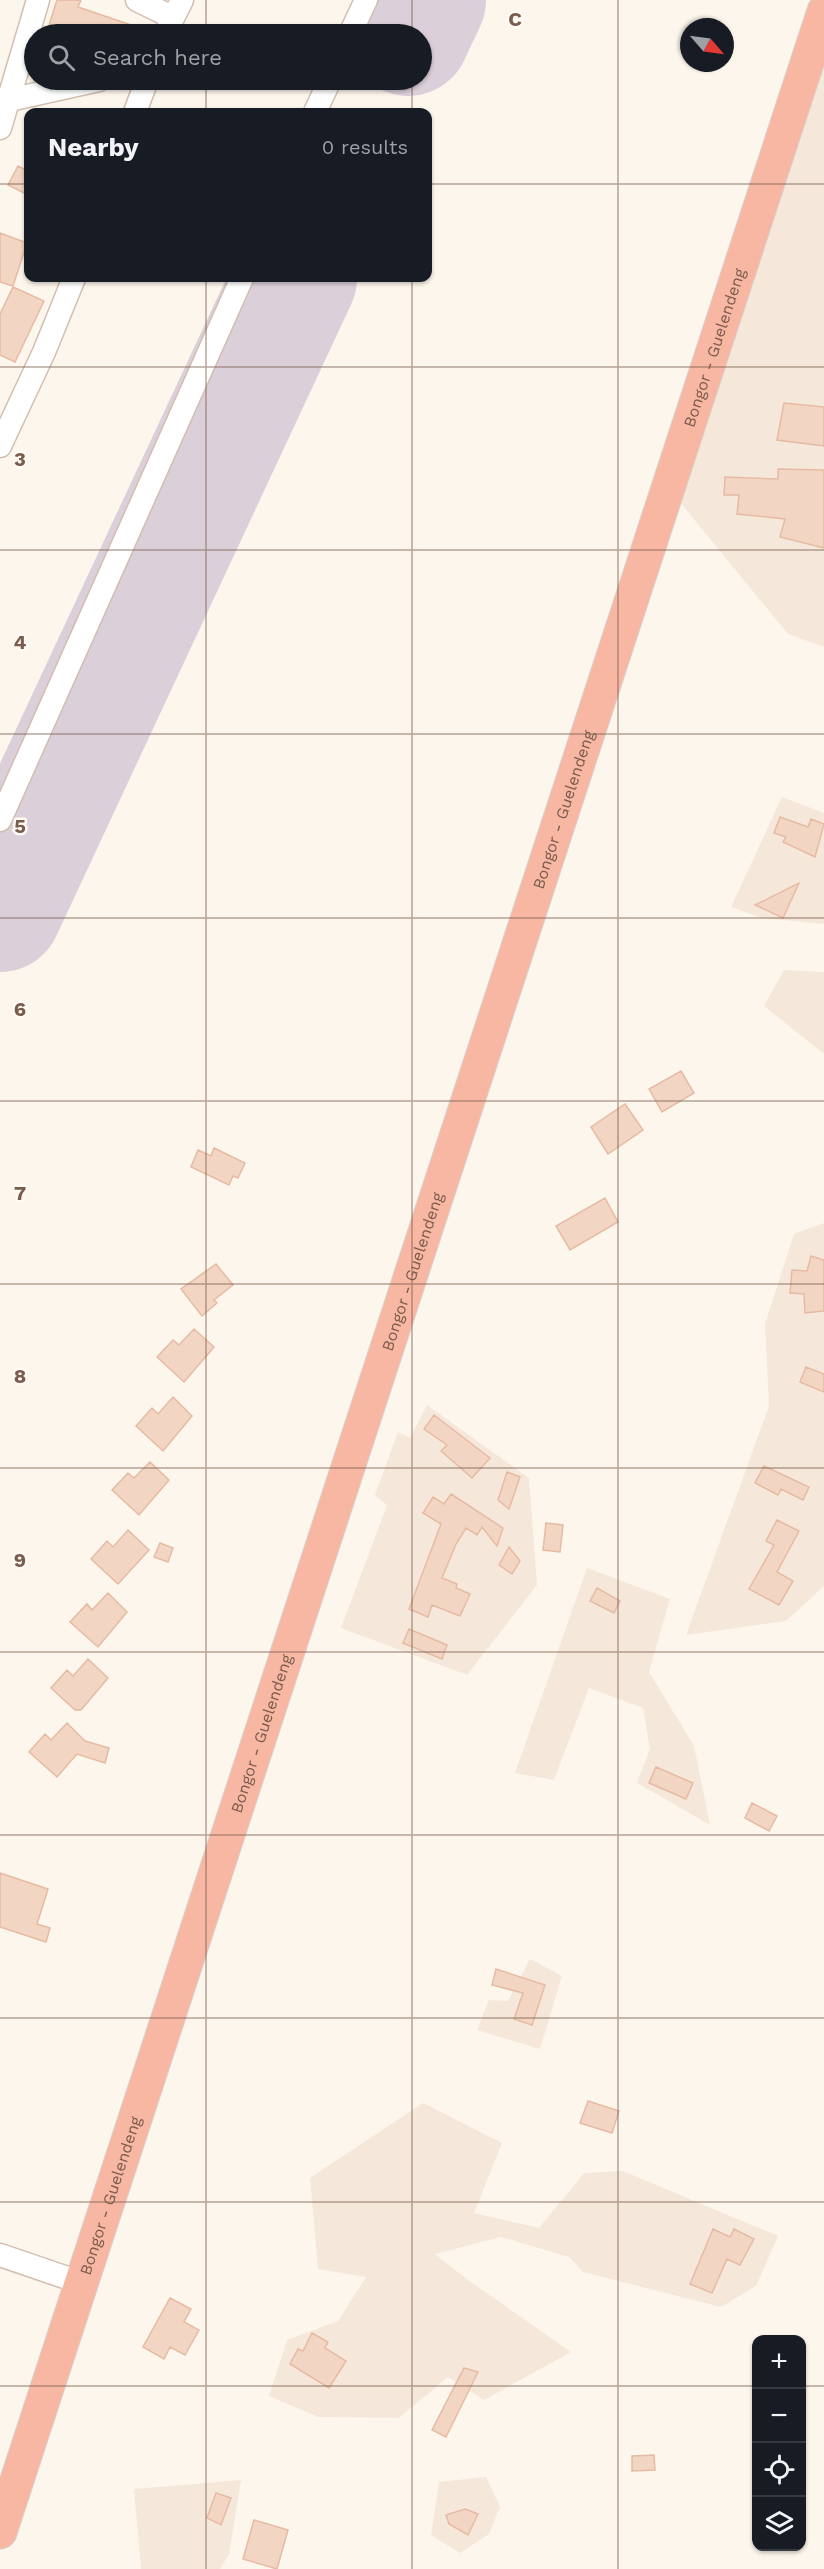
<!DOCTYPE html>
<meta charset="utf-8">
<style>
:root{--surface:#171b24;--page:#242831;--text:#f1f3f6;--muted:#9ea1a6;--line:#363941}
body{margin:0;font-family:"Work Sans",sans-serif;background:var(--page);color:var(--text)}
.controls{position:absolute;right:18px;bottom:18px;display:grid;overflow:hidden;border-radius:12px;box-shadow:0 2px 4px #0004}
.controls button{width:54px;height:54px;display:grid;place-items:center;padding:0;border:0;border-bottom:2px solid var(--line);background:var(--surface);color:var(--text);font:30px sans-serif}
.compass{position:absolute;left:680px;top:18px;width:54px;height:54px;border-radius:50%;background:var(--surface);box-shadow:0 2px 4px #0004;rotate:118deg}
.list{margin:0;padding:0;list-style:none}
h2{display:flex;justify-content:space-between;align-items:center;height:78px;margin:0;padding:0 24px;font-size:26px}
h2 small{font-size:20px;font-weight:400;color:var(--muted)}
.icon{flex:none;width:33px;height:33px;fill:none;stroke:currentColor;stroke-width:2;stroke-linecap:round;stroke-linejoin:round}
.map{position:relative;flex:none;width:824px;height:2569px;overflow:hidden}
.search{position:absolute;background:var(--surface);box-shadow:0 2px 4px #0004;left:24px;top:24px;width:408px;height:66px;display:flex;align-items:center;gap:15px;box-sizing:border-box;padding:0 21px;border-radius:33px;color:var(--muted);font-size:22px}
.panel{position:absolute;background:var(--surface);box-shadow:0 2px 4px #0004;left:24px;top:108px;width:408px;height:174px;border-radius:12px}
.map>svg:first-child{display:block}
.residential{fill:#f5e8da}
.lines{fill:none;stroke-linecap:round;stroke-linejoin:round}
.runway{stroke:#dbcfda;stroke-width:124}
.building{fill:#f3d5c3;stroke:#e6bba3;stroke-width:1.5}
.minor-casing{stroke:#d1beb0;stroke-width:25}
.highway-casing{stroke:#dad1cd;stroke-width:35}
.minor{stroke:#fff;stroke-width:22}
.highway{stroke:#f7b7a3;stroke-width:33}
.grid{fill:none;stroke:#7a5c4d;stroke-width:1.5;stroke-opacity:0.55}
.labels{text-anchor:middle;stroke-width:5;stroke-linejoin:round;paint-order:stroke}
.street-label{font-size:16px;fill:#7a5c4d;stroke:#fffaf3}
.grid-label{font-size:20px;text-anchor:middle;font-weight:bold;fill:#7a5c4d;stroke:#fffaf3;stroke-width:5;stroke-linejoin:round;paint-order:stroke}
</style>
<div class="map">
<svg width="824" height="2569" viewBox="0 0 824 2569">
<rect width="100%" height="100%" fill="#fdf6ec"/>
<path class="residential" d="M824,58v589l-36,-13 -114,-139z
M782,797l42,16v111l-62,-6 -31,-11z
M784,970l40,2v82l-60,-48z
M824,1223v363l-38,35 -100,14 83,-229 -4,-82 29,-90z
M427,1405l102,73 8,107 -70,90 -126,-47 46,-123 -12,-10 23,-63 12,6z
M587,1568l83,31 -21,73 45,74 16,79 -73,-42 13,-34 -7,-41 -54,-20 -35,92 -39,-7z
M530,1959l32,17 -22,73 -63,-19 12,-30 19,1z
M423,2103l79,40 -28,70 65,15 45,-55 39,-2 155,65 -22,50 -35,21 -138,-35 -14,-15 -68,-20 -66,17 33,26 103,72 -87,48 -36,-23 -49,41 -81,-1 -49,-21 18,-56 51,-19 28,-44 -48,-8 -8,-91z
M486,2477l14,30 -11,27 -29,19 -29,-18 8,-53z
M241,2480l-12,74 -9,15h-79l-7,-80z"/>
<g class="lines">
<path class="runway" d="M408,34l16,-34
M0,910l295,-632"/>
</g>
<path class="building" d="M57,0h24l-3,7 74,25v2h-75l-28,-9z
M18,166l10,5v24l-20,-10z
M0,233l27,10 -14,43 -13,-4z
M13,287l31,14 -29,61 -15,-7v-41z
M784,403l40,4v39l-47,-6z
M778,469l46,1v78l-44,-11 5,-18 -48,-5 2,-19h-15l1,-18 53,2z
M780,817l28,10 3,-8 13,5 -9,33 -32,-15 3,-5 -12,-4z
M799,883l-16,35 -28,-13z
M681,1071l13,22 -32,19 -13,-23z
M625,1104l18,26 -35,24 -17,-27z
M214,1148l31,15 -7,15 -5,-2 -4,9 -38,-18 7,-17 13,6z
M605,1198l13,24 -48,28 -14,-24z
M811,1256l13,4v51l-19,2 -1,-19 -14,-1 2,-23 15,1z
M216,1264l17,21 -19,15 3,3 -15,13 -21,-27z
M194,1329l20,18 -30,35 -27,-25 16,-17 6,5z
M806,1367l18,7v18l-24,-10z
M173,1397l19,19 -29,35 -27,-25 16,-18 6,6z
M434,1415l56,43 -18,20 -31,-27 6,-6 -23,-16z
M150,1462l19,18 -30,35 -27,-25 16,-17 6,5z
M764,1466l45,21 -6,13 -22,-11 -3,6 -23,-12z
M507,1472l13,5 -11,32 -11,-9z
M451,1494l52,34 -6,18 -15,-19 -5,8 -11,-7 -10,16 -14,34 15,6 -1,4 14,6 -10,22 -28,-11 -4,12 -19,-8 32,-85 -18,-11 10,-16 11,7z
M777,1520l22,11 -22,41 16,9 -14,24 -30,-16 25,-44 -8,-4z
M546,1523l17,2 -3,27 -17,-2z
M128,1530l21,20 -31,34 -27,-25 16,-18 6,6z
M160,1543l13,5 -5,14 -14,-5z
M509,1547l11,14 -8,13 -13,-9z
M597,1588l23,13 -6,12 -24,-12z
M108,1593l19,19 -29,35 -28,-25 17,-18 5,6z
M409,1629l38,16 -5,14 -39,-16z
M88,1659l20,19 -27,32h-6l-24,-22 16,-18 6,6z
M67,1723l18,18 24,7 -4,15 -28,-9 -20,23 -28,-25 16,-18 6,6z
M656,1767l37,16 -7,16 -37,-16z
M752,1803l25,13 -8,15 -24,-13z
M0,1873l48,16 -11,35 13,4 -4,14 -46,-15z
M496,1969l49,16 -13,40 -18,-6 9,-26 -31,-8z
M588,2101l31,10 -7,22 -32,-10z
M713,2229l17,8 4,-8 20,10 -14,26 -13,-6 -15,34 -22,-9z
M170,2298l21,11 -7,13 15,8 -14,25 -15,-8 -6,12 -21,-12z
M312,2333l16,9 -3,6 21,13 -17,27 -39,-24 8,-15 5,2z
M464,2368l14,4 -32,65 -14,-7z
M654,2455l1,15 -23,1v-15z
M216,2493l15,5 -10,27 -14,-7z
M465,2509l13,5 -10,21 -19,-11 -3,-9z
M254,2520l34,10 -11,39 -34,-10z"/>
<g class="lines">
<g class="minor-casing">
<path id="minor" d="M137,0l35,17
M165,34l17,-34
M350,34l16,-34
M0,102l99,-22
M135,112l12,-32
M315,112l15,-32
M0,128l38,-128
M0,446l44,-94 30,-74
M0,820l242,-542
M0,2255l82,28"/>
</g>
<g class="highway-casing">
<g id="highway">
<path id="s1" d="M0,2532l824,-2521"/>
</g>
</g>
<use href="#minor" class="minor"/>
<use href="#highway" class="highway"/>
</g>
<path class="grid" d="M206,0v34M412,0v34M618,0v2569M206,80v32M412,80v32M0,184h28M428,184h396M206,278v2291M412,278v2291M0,367h824M0,550h824M0,734h824M0,918h824M0,1101h824M0,1284h824M0,1468h824M0,1652h824M0,1835h824M0,2018h824M0,2202h824M0,2386h756M802,2386h22"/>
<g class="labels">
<g class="street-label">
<text dy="6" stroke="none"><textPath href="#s1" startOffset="2298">Bongor - Guelendeng</textPath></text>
<text dy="6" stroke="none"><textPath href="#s1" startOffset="1812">Bongor - Guelendeng</textPath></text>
<text dy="6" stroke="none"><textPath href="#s1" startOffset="1326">Bongor - Guelendeng</textPath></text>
<text dy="6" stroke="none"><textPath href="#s1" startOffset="840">Bongor - Guelendeng</textPath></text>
<text dy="6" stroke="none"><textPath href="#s1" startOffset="354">Bongor - Guelendeng</textPath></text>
</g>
</g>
<g class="grid-label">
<text x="515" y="26">C</text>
<text x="20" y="466">3</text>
<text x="20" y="649">4</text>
<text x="20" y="833">5</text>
<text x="20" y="1016">6</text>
<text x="20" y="1200">7</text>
<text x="20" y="1383">8</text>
<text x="20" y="1567">9</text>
</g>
</svg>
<div class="controls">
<button>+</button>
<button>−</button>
<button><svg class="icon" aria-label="locate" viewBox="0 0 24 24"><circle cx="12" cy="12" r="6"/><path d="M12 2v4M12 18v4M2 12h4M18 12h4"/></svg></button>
<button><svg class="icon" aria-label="layers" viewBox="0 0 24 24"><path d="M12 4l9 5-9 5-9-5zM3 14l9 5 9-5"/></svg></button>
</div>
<svg class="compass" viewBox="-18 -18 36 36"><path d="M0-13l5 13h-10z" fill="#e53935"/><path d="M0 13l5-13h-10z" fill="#9ea1a6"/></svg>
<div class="search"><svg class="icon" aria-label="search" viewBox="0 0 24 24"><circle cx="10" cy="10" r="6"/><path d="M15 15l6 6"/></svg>Search here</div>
<section class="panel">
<h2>Nearby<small>0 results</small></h2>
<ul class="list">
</ul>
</section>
</div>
